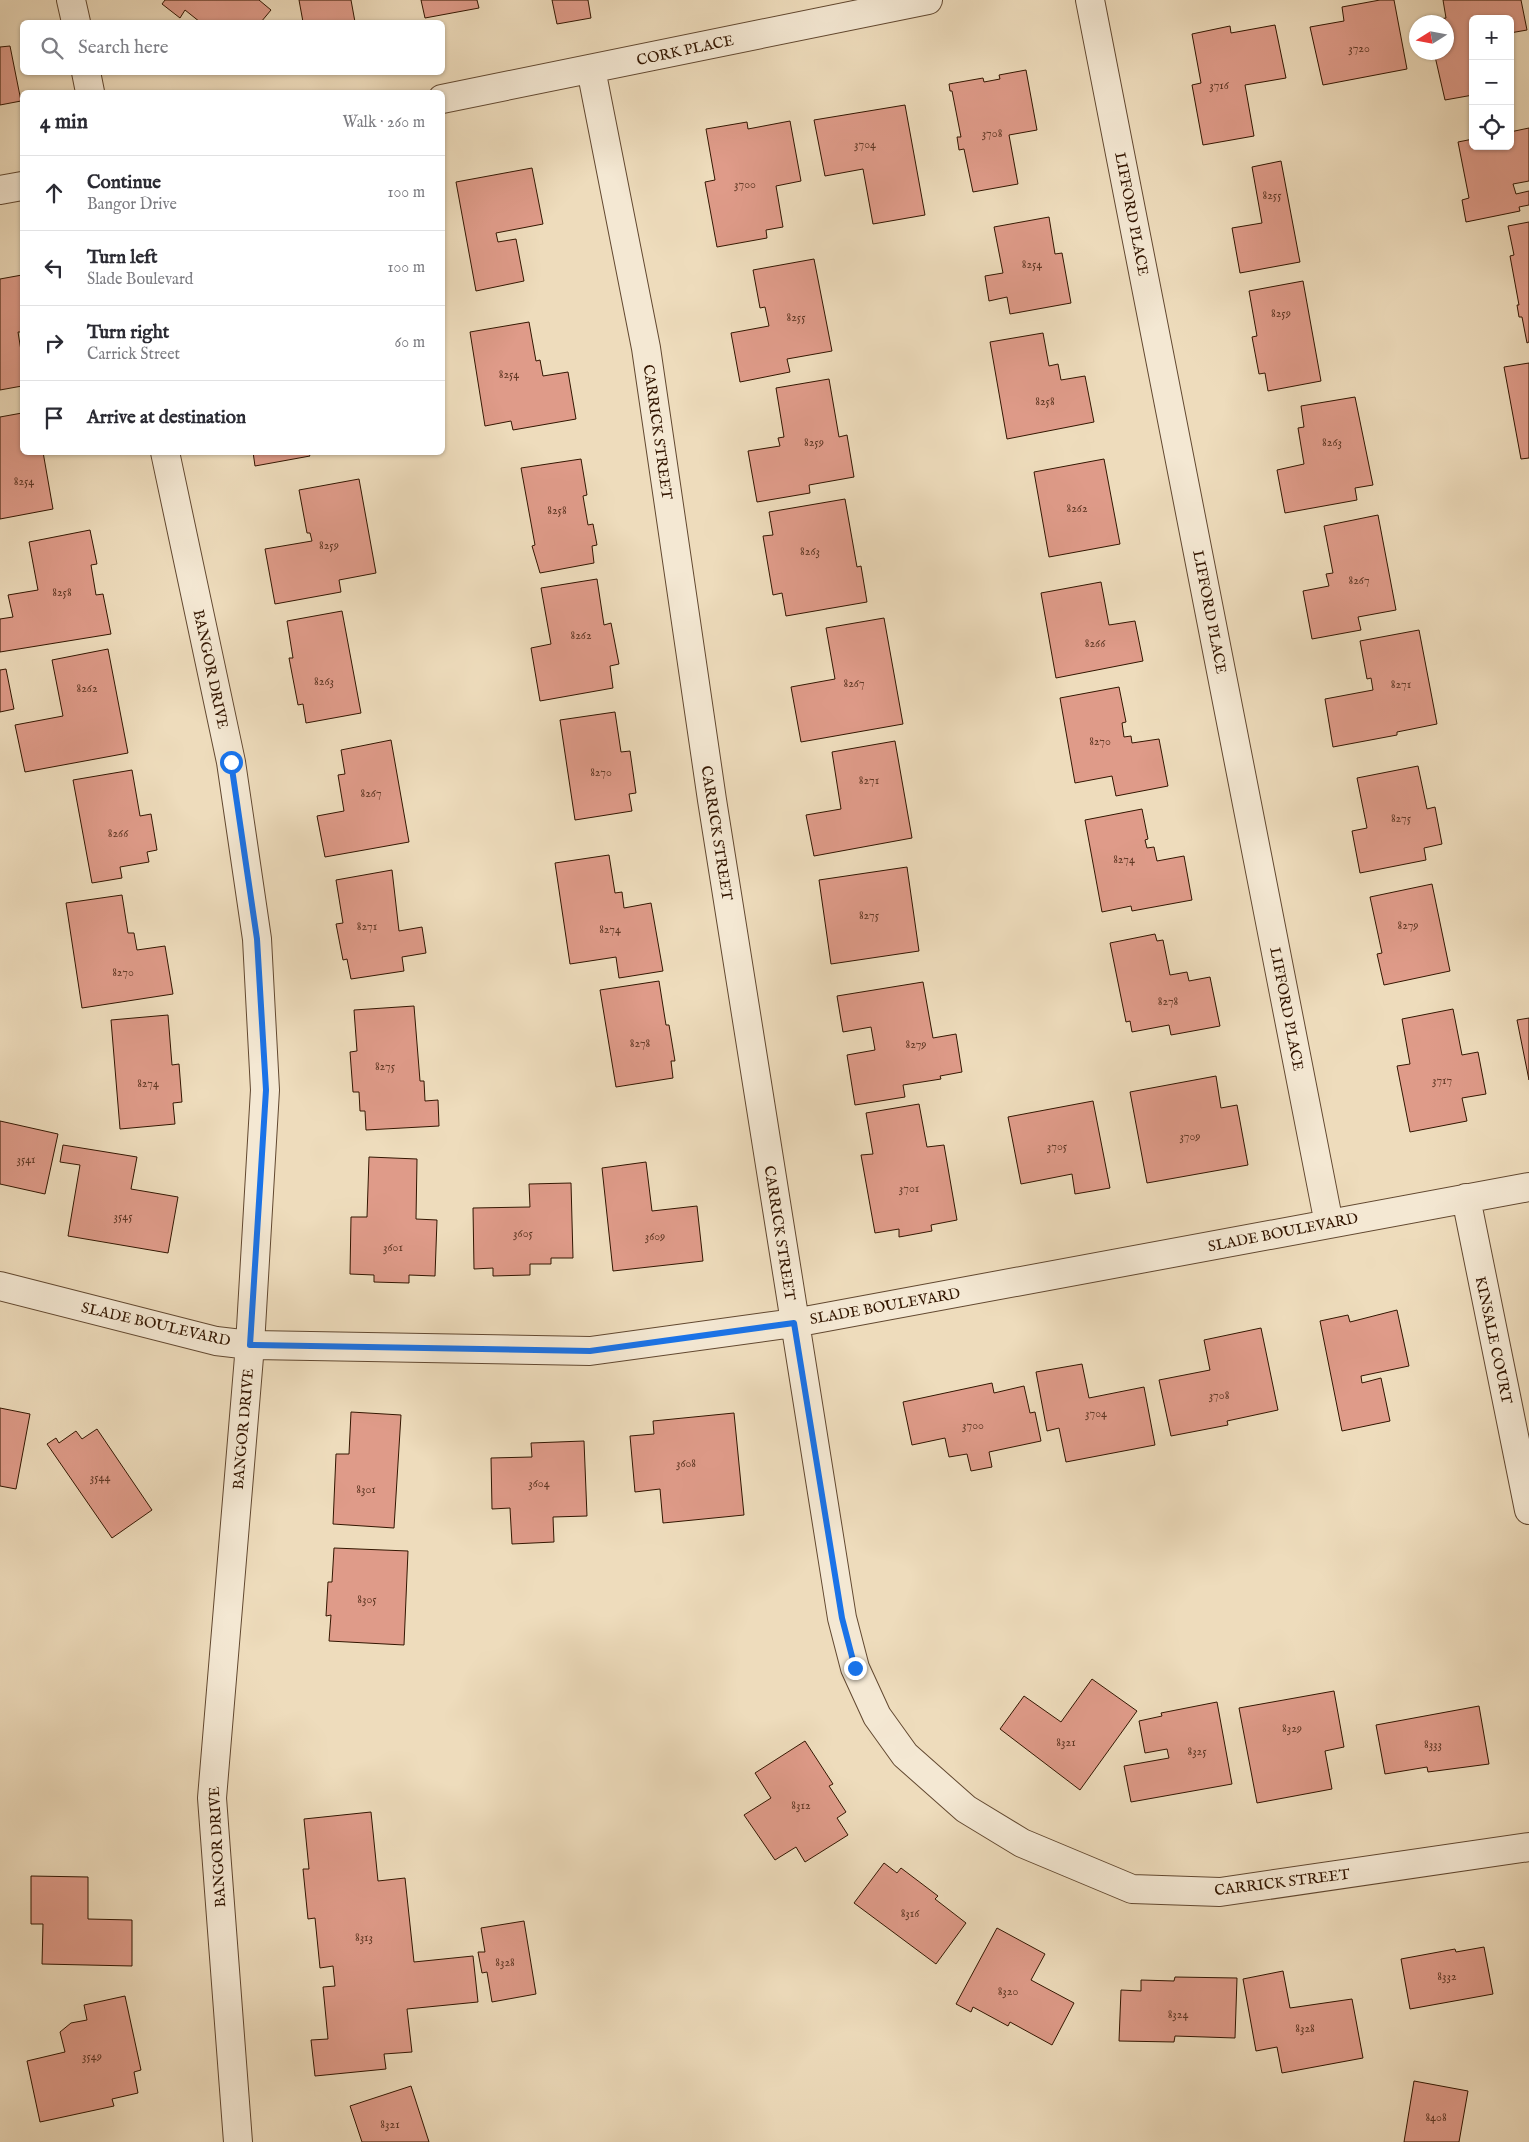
<!DOCTYPE html>
<meta charset="utf-8">
<style>
:root{--surface:#fff;--page:#f2f2f3;--text:#2b2b33;--muted:#7c7c81;--line:#e1e1e2}
body{margin:0;font-family:"IM FELL English",serif;background:var(--page);color:var(--text)}
.controls{position:absolute;right:15px;top:15px;display:grid;overflow:hidden;border-radius:8px;box-shadow:0 1px 4px #0004}
.controls button{width:45px;height:45px;display:grid;place-items:center;padding:0;border:0;border-bottom:1px solid var(--line);background:var(--surface);color:var(--text);font:25px sans-serif}
.compass{position:absolute;left:1409px;top:15px;width:45px;height:45px;border-radius:50%;background:var(--surface);box-shadow:0 1px 4px #0004;rotate:259deg}
.stop{position:absolute;width:15px;height:15px;margin:-11px;border:4px solid #1a73e8;border-radius:50%;background:#fff}
.stop.end{background:#1a73e8;border-color:#fff;box-shadow:0 1px 5px #0008}
.list{margin:0;padding:0;list-style:none}
h2{display:flex;justify-content:space-between;align-items:center;height:65px;margin:0;padding:0 20px;font-size:21px}
h2 small{font-size:16px;font-weight:400;color:var(--muted)}
.list li{display:grid;grid-template-columns:32px 1fr auto;gap:15px;align-items:center;box-sizing:border-box;height:75px;padding:0 20px;border-top:1px solid var(--line)}
.list b{display:block;font-size:19px;white-space:nowrap}
.list p{margin:0;font-size:16px;white-space:nowrap;color:var(--muted)}
.list em{font-size:16px;font-style:normal;color:var(--muted)}
.icon{flex:none;width:28px;height:28px;fill:none;stroke:currentColor;stroke-width:2;stroke-linecap:round;stroke-linejoin:round}
.map{position:relative;flex:none;width:1529px;height:2142px;overflow:hidden}
.search{position:absolute;background:var(--surface);box-shadow:0 1px 4px #0004;left:20px;top:20px;width:425px;height:55px;display:flex;align-items:center;gap:12px;box-sizing:border-box;padding:0 18px;border-radius:8px;color:var(--muted);font-size:19px}
.panel{position:absolute;background:var(--surface);box-shadow:0 1px 4px #0004;left:20px;top:90px;width:425px;height:365px;border-radius:8px}
.map>svg:first-child{display:block}
.building{fill:#df9b89;stroke:#331601}
.lines{fill:none;stroke-linecap:round;stroke-linejoin:round}
.minor-casing{stroke:#624830;stroke-width:30}
.minor{stroke:#f4e8d3;stroke-width:28}
.route{stroke:#1a73e8;stroke-width:6}
.labels{text-anchor:middle;stroke-width:4;stroke-linejoin:round;paint-order:stroke}
.number-label{font-size:12px;fill:#5e3723}
.street-label{font-size:15px;fill:#331601;stroke:#f4e8d3}
</style>
<div class="map">
<svg width="1529" height="2142" viewBox="0 0 1529 2142">
<rect width="100%" height="100%" fill="#eedcbc"/>
<filter id="stains"><feTurbulence type="fractalNoise" baseFrequency=".004" numOctaves="4"/><feColorMatrix values="0 0 0 0 .2 0 0 0 0 .09 0 0 0 0 .02 0 0 0 .5 -.17"/></filter>
<radialGradient id="worn" r=".72"><stop offset=".6" stop-color="#630" stop-opacity="0"/><stop offset="1" stop-color="#630" stop-opacity=".3"/></radialGradient>
<path class="building" d="M165,0h94l12,10 -10,12h-61l-15,-12 -5,8 -18,-14z
M299,0h52l4,22h-52z
M421,0h56l2,8 -54,10z
M552,0h36l3,18 -34,6z
M1380,0h14l13,69 -84,16 -13,-58 34,-6 -2,-14z
M1443,0h78l6,30 -17,3v-14h-37v76l-28,5 -11,-48h12v-30l-18,-1 18,-3z
M1275,25l11,53 -41,7 9,51 -51,9 -11,-60 9,-2 -9,-49 38,-8 1,7z
M10,46l11,55 -21,4v-58z
M1026,70l11,60 -28,5 9,49 -45,8 -9,-43 -5,1 -2,-13h4l-9,-46h-2l-1,-7 34,-6 1,4 16,-3 -1,-4z
M905,105l20,110 -52,9 -10,-55 -38,7 -11,-56z
M790,121l11,60 -25,5 7,41 -17,3 1,8 -50,9 -12,-65 10,-2 -9,-51 41,-7 1,7z
M1529,128v53l-16,3 3,10 13,-3v14l-10,2 1,4 -54,11 -4,-22 7,-2 -11,-56 15,-3v7h37v-14z
M1281,161l19,101 -60,11 -8,-45 30,-5 -10,-56z
M532,168l11,56 -47,9 2,9 18,-3 8,42 -48,10 -20,-109z
M1049,217l6,37 7,-1 9,50 -61,11 -3,-17 -18,4 -4,-25 18,-3 -9,-46z
M1529,222v120l-2,1 -5,-26h-3l-2,-12h2l-9,-49 4,-1 -6,-29z
M814,259l18,92 -45,8 3,13 -50,10 -9,-49 38,-7 -4,-19 -5,1 -7,-38z
M22,275v57h-4l4,25v29l-22,4v-111z
M1303,281l18,100 -53,10 -3,-18 -6,1 -7,-37 5,-1 -8,-45z
M529,322l7,39 4,-1 3,16 25,-4 8,47 -63,11 -2,-9 -26,5 -15,-94z
M1043,333l6,33 9,-2 3,16 24,-4 9,46 -87,17 -17,-97z
M1529,363v95l-8,1 -17,-92z
M829,379l10,58 8,-2 7,42 -45,8 1,8 -53,9 -9,-51 32,-5 -2,-8 6,-1 -8,-49z
M1355,397l18,88 -18,3 2,12 -72,13 -8,-43 27,-6 -6,-36 6,-1 -3,-21z
M22,413v39h21l10,57 -53,10v-102z
M253,452h63l-7,2 1,2 -55,10z
M581,459l6,36 -4,1 5,29 5,-1 4,21 -5,1 2,17 -54,10 -8,-27 3,-1 -14,-77z
M1104,459l16,85 -71,13 -15,-85z
M359,479l17,94 -37,7 2,12 -66,12 -10,-55 47,-8 -2,-8h-3l-8,-43z
M845,499l12,68 4,-1 6,36 -81,14 -4,-23 -9,2 -10,-59 10,-1 -4,-23z
M1378,515l18,95 -38,7 3,13 -49,9 -9,-48 26,-5 -3,-12 7,-1 -9,-47z
M90,530l7,34 -6,1 5,30 7,-1 8,40 -111,18v-33l13,-2 -5,-22 30,-5 -9,-48z
M597,579l7,46 7,-2 8,41 -9,2 3,22 -73,13 -9,-53 20,-4 -10,-56z
M1101,582l8,43 26,-4 8,40 -87,17 -15,-85z
M342,611l19,102 -55,10 -3,-19 -5,1 -9,-47h4l-6,-37z
M884,618l19,106 -102,18 -10,-55 44,-8 -9,-51z
M1419,630l18,94 -40,8v3l-64,12 -8,-48 48,-9 -2,-12 -4,1 -7,-38z
M108,649l20,104 -103,19 -10,-47 48,-9 -11,-56z
M6,669l8,40 -14,3v-42z
M1119,687l7,35 -4,1 2,14 7,-1 1,7 27,-4 9,47 -52,10 -4,-20 -37,7 -15,-85z
M615,712l6,40 9,-1 6,42 -7,1 3,17 -57,9 -15,-100z
M391,740l18,102 -84,15 -8,-41 27,-5 -6,-36 7,-1 -4,-24z
M895,741l17,97 -98,18 -8,-41 35,-6 -9,-57z
M1418,766l9,43 8,-2 7,37 -18,4 2,12 -66,13 -8,-42 15,-3 -10,-50z
M132,770l8,46 11,-2 6,36 -10,2 2,10 -29,5 2,11 -30,5 -19,-103z
M1142,809l6,30 -3,1 2,8 7,-1 3,14 27,-5 8,44 -60,11 -1,-5 -29,6 -17,-92z
M609,855l6,38 7,-1 2,16 27,-5 12,68 -44,7 -3,-21 -46,7 -15,-101z
M907,867l12,84 -88,13 -12,-84z
M392,870l7,61 23,-4 4,26 -24,4 2,14 -53,8 -4,-20 -4,1 -7,-36 7,-1 -7,-43z
M1432,884l18,87 -66,14 -7,-31 5,-1 -12,-56z
M122,895l6,38h6l3,17 28,-4 8,48 -91,14 -16,-105z
M1155,934l2,7 6,-1 7,35 17,-3 2,9 21,-4 10,49 -49,9 -2,-10 -37,7 -2,-11 -4,1 -16,-79z
M659,981l7,44h3l6,36h-4l2,17 -57,9 -16,-97z
M923,982l10,56 23,-4 6,38 -22,4 1,3 -38,6 2,12 -50,8 -8,-50 28,-5 -4,-23 -28,5 -6,-36z
M414,1006l6,75h4l1,20 13,-1 1,26 -73,4 -1,-19h-5l-1,-19h-6l-3,-40 7,-1 -3,-41z
M1453,1009l9,46 16,-3 8,42 -24,4 5,23 -57,11 -13,-66 13,-2 -8,-45z
M168,1015l4,50 7,-1 3,38 -9,1 2,21 -55,5 -9,-109z
M1529,1018v62l-12,-60z
M1216,1076l5,32 16,-3 11,60 -101,18 -17,-91z
M1093,1101l17,87 -35,6 -3,-20 -51,10 -13,-67z
M919,1104l8,43 17,-2 13,75 -26,5 1,6 -33,6v-8l-24,4 -14,-78 12,-1 -7,-41z
M0,1121l58,13 -13,60 -45,-10z
M63,1145l74,12 -6,32 47,8 -10,56 -100,-17 12,-71 -20,-3z
M369,1157l48,2 -1,60 21,1 -2,56 -26,-1v8l-35,-1v-7l-24,-1 1,-57h16z
M646,1162l6,49 45,-5 6,55 -90,10 -11,-103z
M571,1183l2,75h-22v6h-21v11l-37,1v-8l-19,1 -1,-61 57,-1 -1,-23z
M1397,1310l12,56 -48,10 1,7 19,-5 9,43 -48,10 -22,-110 28,-6 2,7z
M1261,1328l17,82 -51,11 1,4 -57,11 -12,-56 51,-10 -6,-30z
M1082,1364l7,34 55,-11 11,58 -89,17 -7,-34 -12,3 -11,-59z
M992,1383l2,10 30,-7 6,27 5,-1 6,29 -52,11 3,15 -21,4 -4,-17 -18,3 -4,-19 -33,7 -9,-43z
M0,1408l30,6 -14,75 -16,-3z
M351,1412l50,3 -7,113 -61,-4 3,-70h13z
M734,1413l10,102 -81,8 -3,-34 -25,3 -5,-56 24,-2 -1,-13z
M97,1429l55,81 -40,28 -65,-94 9,-6 3,5 17,-12 6,8z
M584,1441l3,75 -34,1 1,25 -42,2 -2,-36 -18,1 -1,-51 41,-1 -1,-14z
M334,1548l74,3 -4,94 -75,-4 2,-26 -5,1 2,-34h4z
M1092,1679l45,32 -57,79 -80,-61 24,-33 37,26z
M1334,1691l10,56 -19,4 7,38 -75,14 -18,-95z
M1217,1702l15,82 -101,18 -7,-36 45,-8 -2,-9 -22,4 -6,-32 23,-5 -1,-3z
M1479,1706l10,58 -61,8 -1,-5 -42,7 -9,-49z
M805,1741l28,43 -4,2 17,26 -9,6 11,17 -43,27 -9,-15 -21,13 -31,-45 27,-17 -16,-25z
M371,1812l7,69 27,-3 9,84 59,-6 5,46 -71,7 5,43 -28,2 2,15 -71,7 -4,-36 17,-1 -5,-52 12,-1 -2,-20 -13,2 -5,-50 -7,1 -5,-50h6l-5,-50z
M884,1863l13,10 4,-5 37,28 -3,3 31,24 -30,41 -82,-61z
M31,1876l57,1v42l44,1v46l-90,-2 1,-40h-12z
M524,1921l12,73 -44,8 -5,-30 -5,1 -4,-21h7l-4,-24z
M997,1928l48,26 -14,26 43,23 -22,42 -42,-23 -2,4 -35,-19 -2,5 -15,-8z
M1484,1947l9,47 -83,15 -9,-50 54,-10 1,3z
M1283,1971l7,37 62,-9 11,59 -81,15 -5,-26 -21,4 -13,-72z
M1175,1977l62,1 -2,60 -60,-2 -1,6 -55,-1 2,-51 20,1v-11l33,1z
M125,1996l16,74 -7,2 4,21 -26,6 2,7 -74,16 -13,-61 38,-9 -5,-20 11,-9 16,-3 -3,-15z
M1414,2081l54,10 -9,51h-55z
M411,2086l18,56h-67l-12,-36z"/>
<g class="lines">
<g class="minor-casing">
<path id="minor" d="M71,0l5,22
M1090,0l239,1224
M591,69l55,279 66,452 130,818 13,50 22,48 28,39 61,54 56,34 110,46 88,3 309,-45
M86,72l4,20
M442,99l486,-99
M0,190l22,-4
M165,452l66,310 26,177 8,151 -15,255 -38,453 26,344
M1466,1198l63,312
M0,1286l216,55 34,4 340,6 204,-28 735,-136"/>
</g>
<use href="#minor" class="minor"/>
</g>
<g class="lines">
<path class="route" d="M231,762l26,177 9,151 -16,255 340,6 204,-28 48,295 13,50"/>
</g>
<g class="labels">
<g class="number-label">
<text x="1359" y="52">3720</text>
<text x="1219" y="89">3716</text>
<text x="992" y="137">3708</text>
<text x="865" y="148">3704</text>
<text x="745" y="188">3700</text>
<text x="1272" y="199">8255</text>
<text x="1032" y="268">8254</text>
<text x="1281" y="317">8259</text>
<text x="796" y="321">8255</text>
<text x="509" y="378">8254</text>
<text x="1045" y="405">8258</text>
<text x="814" y="446">8259</text>
<text x="1332" y="446">8263</text>
<text x="24" y="485">8254</text>
<text x="1077" y="512">8262</text>
<text x="557" y="514">8258</text>
<text x="329" y="549">8259</text>
<text x="810" y="555">8263</text>
<text x="1359" y="584">8267</text>
<text x="62" y="596">8258</text>
<text x="581" y="639">8262</text>
<text x="1095" y="647">8266</text>
<text x="324" y="685">8263</text>
<text x="854" y="687">8267</text>
<text x="1401" y="688">8271</text>
<text x="87" y="692">8262</text>
<text x="1100" y="745">8270</text>
<text x="601" y="776">8270</text>
<text x="869" y="784">8271</text>
<text x="371" y="797">8267</text>
<text x="1401" y="822">8275</text>
<text x="118" y="837">8266</text>
<text x="1124" y="863">8274</text>
<text x="869" y="919">8275</text>
<text x="1408" y="929">8279</text>
<text x="367" y="930">8271</text>
<text x="610" y="933">8274</text>
<text x="123" y="976">8270</text>
<text x="1168" y="1005">8278</text>
<text x="640" y="1047">8278</text>
<text x="916" y="1048">8279</text>
<text x="385" y="1070">8275</text>
<text x="1442" y="1084">3717</text>
<text x="148" y="1087">8274</text>
<text x="1190" y="1140">3709</text>
<text x="1057" y="1150">3705</text>
<text x="26" y="1163">3541</text>
<text x="909" y="1192">3701</text>
<text x="123" y="1220">3545</text>
<text x="523" y="1237">3605</text>
<text x="655" y="1240">3609</text>
<text x="393" y="1251">3601</text>
<text x="1219" y="1399">3708</text>
<text x="1096" y="1417">3704</text>
<text x="973" y="1429">3700</text>
<text x="686" y="1467">3608</text>
<text x="100" y="1481">3544</text>
<text x="539" y="1487">3604</text>
<text x="366" y="1493">8301</text>
<text x="367" y="1603">8305</text>
<text x="1292" y="1732">8329</text>
<text x="1066" y="1746">8321</text>
<text x="1433" y="1748">8333</text>
<text x="1197" y="1755">8325</text>
<text x="801" y="1809">8312</text>
<text x="910" y="1917">8316</text>
<text x="364" y="1941">8313</text>
<text x="505" y="1966">8328</text>
<text x="1447" y="1980">8332</text>
<text x="1008" y="1995">8320</text>
<text x="1178" y="2018">8324</text>
<text x="1305" y="2032">8328</text>
<text x="92" y="2060">3549</text>
<text x="1436" y="2121">8408</text>
<text x="390" y="2128">8321</text>
</g>
<g class="street-label">
<text transform="translate(685 50) rotate(-12)" y="5">CORK PLACE</text>
<text transform="translate(1132 214) rotate(79)" y="5">LIFFORD PLACE</text>
<text transform="translate(658 432) rotate(82)" y="5">CARRICK STREET</text>
<text transform="translate(1210 612) rotate(79)" y="5">LIFFORD PLACE</text>
<text transform="translate(211 669) rotate(78)" y="5">BANGOR DRIVE</text>
<text transform="translate(717 833) rotate(81)" y="5">CARRICK STREET</text>
<text transform="translate(1287 1009) rotate(79)" y="5">LIFFORD PLACE</text>
<text transform="translate(1283 1232) rotate(-11)" y="5">SLADE BOULEVARD</text>
<text transform="translate(780 1233) rotate(81)" y="5">CARRICK STREET</text>
<text transform="translate(885 1306) rotate(-10)" y="5">SLADE BOULEVARD</text>
<text transform="translate(156 1324) rotate(13)" y="5">SLADE BOULEVARD</text>
<text transform="translate(1494 1340) rotate(78)" y="5">KINSALE COURT</text>
<text transform="translate(243 1429) rotate(-85)" y="5">BANGOR DRIVE</text>
<text transform="translate(217 1847) rotate(-93)" y="5">BANGOR DRIVE</text>
<text transform="translate(1282 1882) rotate(-7)" y="5">CARRICK STREET</text>
</g>
</g>
<rect width="100%" height="100%" filter="url(#stains)"/>
<rect width="100%" height="100%" fill="url(#worn)"/>
</svg>
<div class="controls">
<button>+</button>
<button>−</button>
<button><svg class="icon" aria-label="locate" viewBox="0 0 24 24"><circle cx="12" cy="12" r="6"/><path d="M12 2v4M12 18v4M2 12h4M18 12h4"/></svg></button>
</div>
<svg class="compass" viewBox="-18 -18 36 36"><path d="M0-13l5 13h-10z" fill="#e53935"/><path d="M0 13l5-13h-10z" fill="#7c7c81"/></svg>
<div class="stop" style="left:231px;top:762px"></div>
<div class="stop end" style="left:855px;top:1668px"></div>
<div class="search"><svg class="icon" aria-label="search" viewBox="0 0 24 24"><circle cx="10" cy="10" r="6"/><path d="M15 15l6 6"/></svg>Search here</div>
<section class="panel">
<h2>4 min<small>Walk · 260 m</small></h2>
<ul class="list">
<li><svg class="icon" aria-label="ahead" viewBox="0 0 24 24"><path d="M12 20V5M6 11l6-6 6 6"/></svg><div><b>Continue</b><p>Bangor Drive</p></div><em>100 m</em></li>
<li><svg class="icon" aria-label="left" viewBox="0 0 24 24"><path d="M17 20v-9H6M10 6l-5 5 5 5"/></svg><div><b>Turn left</b><p>Slade Boulevard</p></div><em>100 m</em></li>
<li><svg class="icon" aria-label="right" viewBox="0 0 24 24"><path d="M7 20v-9h11M14 6l5 5-5 5"/></svg><div><b>Turn right</b><p>Carrick Street</p></div><em>60 m</em></li>
<li><svg class="icon" aria-label="arrive" viewBox="0 0 24 24"><path d="M6 21V4h12l-3 4 3 4H6"/></svg><div><b>Arrive at destination</b></div></li>
</ul>
</section>
</div>
